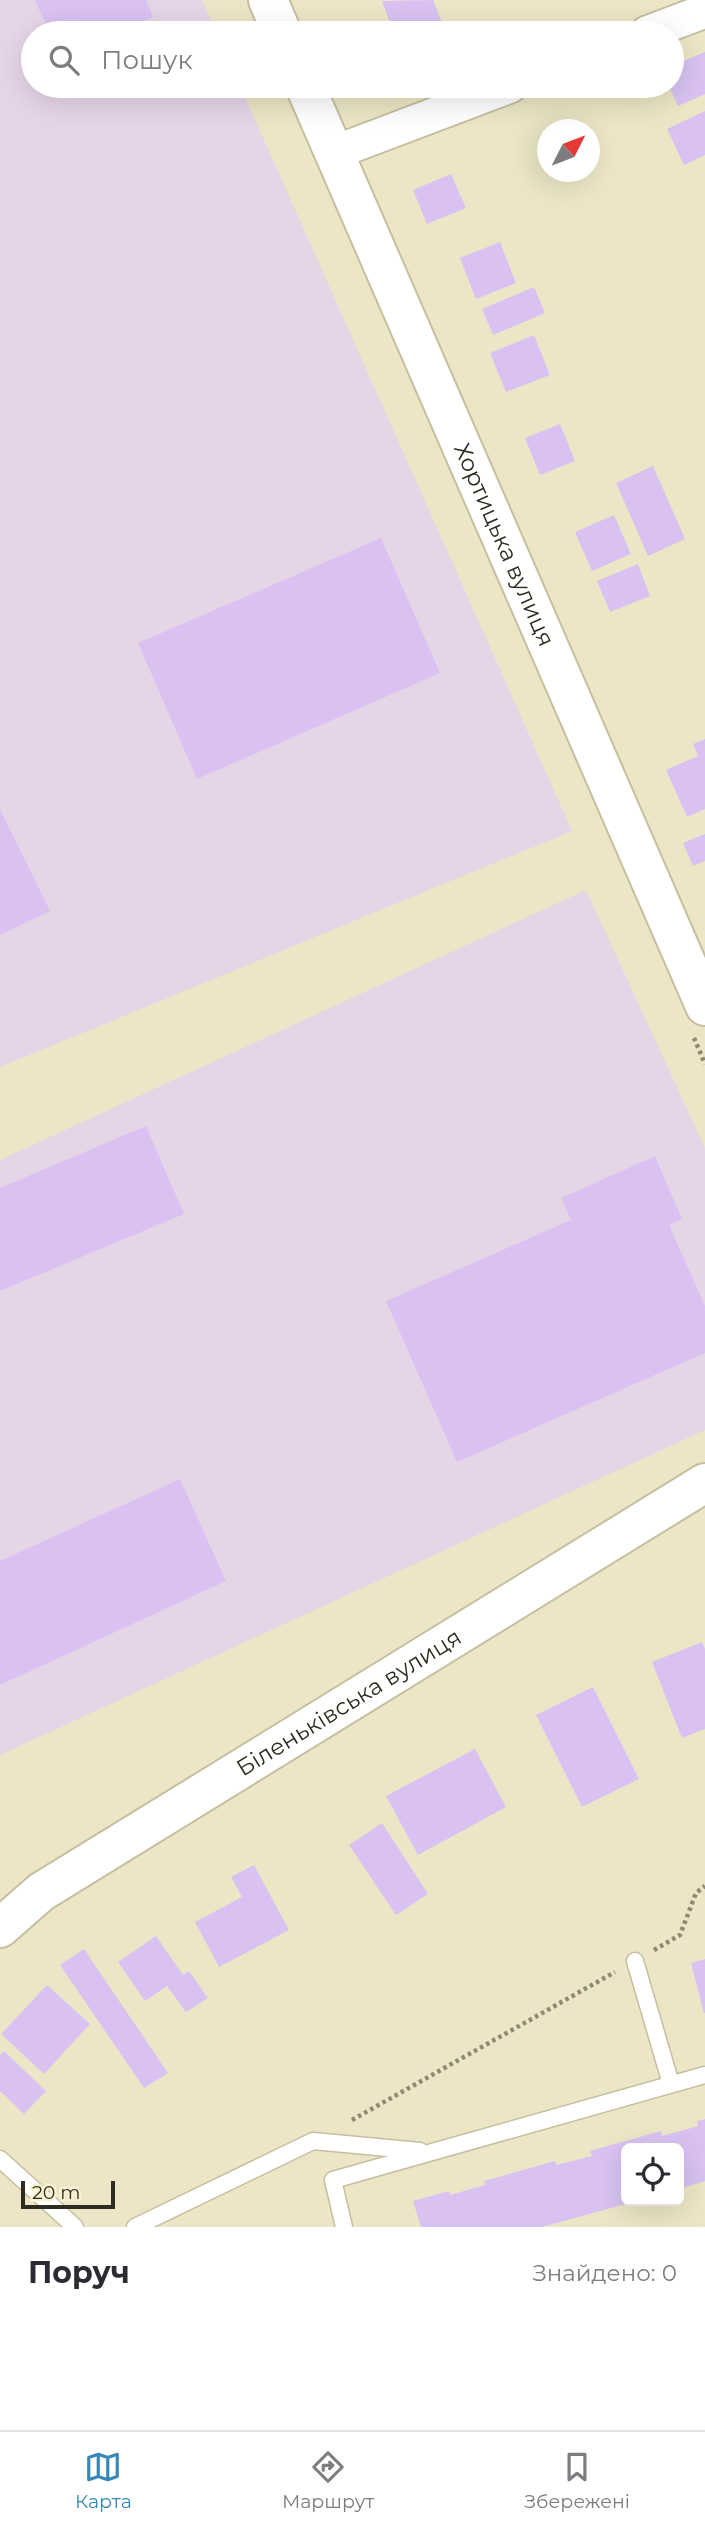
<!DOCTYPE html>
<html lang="uk">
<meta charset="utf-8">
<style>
:root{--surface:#fff;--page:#f7f7f7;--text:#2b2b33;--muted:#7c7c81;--line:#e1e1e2;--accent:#3788b9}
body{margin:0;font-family:Montserrat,sans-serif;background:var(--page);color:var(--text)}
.controls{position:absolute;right:21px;bottom:21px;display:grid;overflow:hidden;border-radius:10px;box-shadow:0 7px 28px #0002}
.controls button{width:63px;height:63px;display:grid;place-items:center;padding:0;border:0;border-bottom:2px solid var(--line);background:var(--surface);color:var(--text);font:35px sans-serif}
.compass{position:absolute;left:537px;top:119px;width:63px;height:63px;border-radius:50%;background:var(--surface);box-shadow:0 7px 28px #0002;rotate:48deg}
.scale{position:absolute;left:21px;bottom:18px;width:94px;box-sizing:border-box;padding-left:7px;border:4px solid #2e2b1f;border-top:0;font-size:19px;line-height:24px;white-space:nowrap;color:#2e2b1f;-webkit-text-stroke:5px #faf3d3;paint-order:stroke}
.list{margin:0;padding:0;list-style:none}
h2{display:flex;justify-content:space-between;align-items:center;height:91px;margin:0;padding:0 28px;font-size:30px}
h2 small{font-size:23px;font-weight:400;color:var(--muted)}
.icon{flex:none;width:38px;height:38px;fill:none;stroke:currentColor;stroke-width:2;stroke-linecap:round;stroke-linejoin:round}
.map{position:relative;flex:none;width:705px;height:2227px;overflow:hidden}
.search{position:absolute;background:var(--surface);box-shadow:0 7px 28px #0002;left:21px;right:21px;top:21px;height:77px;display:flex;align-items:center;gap:18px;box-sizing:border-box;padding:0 24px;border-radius:38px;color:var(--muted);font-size:26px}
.sheet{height:203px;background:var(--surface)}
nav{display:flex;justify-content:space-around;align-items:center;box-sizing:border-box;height:98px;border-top:2px solid var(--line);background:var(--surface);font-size:19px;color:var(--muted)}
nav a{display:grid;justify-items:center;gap:4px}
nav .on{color:var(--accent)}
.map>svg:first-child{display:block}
.industrial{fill:#e6d5e7}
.building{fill:#d9c2f2}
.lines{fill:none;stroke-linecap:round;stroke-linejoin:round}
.service-casing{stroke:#c5bfa0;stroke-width:19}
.minor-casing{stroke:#c5bfa0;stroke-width:37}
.tertiary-casing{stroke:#c5bfa0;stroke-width:42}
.path{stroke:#8e8973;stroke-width:4.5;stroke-dasharray:3.5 3.5;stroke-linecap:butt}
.service{stroke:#fff;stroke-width:16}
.minor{stroke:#fff;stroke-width:33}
.tertiary{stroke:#fff;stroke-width:38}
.labels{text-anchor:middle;stroke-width:5;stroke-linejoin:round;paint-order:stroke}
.street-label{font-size:23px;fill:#2e2b1f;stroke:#faf3d3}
</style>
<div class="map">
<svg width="705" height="2227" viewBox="0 0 705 2227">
<rect width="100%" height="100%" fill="#ece6c6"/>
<path class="industrial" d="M0,0h202l15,33h-184v53h207l332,745 -572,236z
M586,890l119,258v282l-705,325v-595z"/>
<path class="building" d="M35,0h111l7,17 -36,16h-67z
M433,0l13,33h-74l19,-7 -9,-25z
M705,52v42l-27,12 -9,-20h3v-20z
M368,86h31l-27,10z
M705,111v44l-21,10 -17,-36z
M451,174l15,34 -39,16 -14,-34z
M500,242l16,41 -40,16 -16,-41z
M534,287l11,26 -52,22 -11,-26z
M534,335l16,40 -44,17 -16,-39z
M560,424l15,37 -35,14 -15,-37z
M653,466l32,73 -37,17 -32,-73z
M614,515l17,39 -39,17 -17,-39z
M381,538l59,135 -243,106 -59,-136z
M638,564l12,32 -40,16 -13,-31z
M705,739v70l-18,8 -21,-47 32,-14 -5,-12z
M0,809l50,102 -50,24z
M705,834v27l-12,5 -10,-23z
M146,1126l38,88 -184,77v-103z
M655,1156l27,63 -13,6 36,81v47l-248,109 -71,-161 185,-81 -10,-22z
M180,1479l46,102 -226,104v-124z
M702,1642l3,7v80l-23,9 -30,-76z
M593,1687l46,92 -57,28 -46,-92z
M475,1749l31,58 -88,48 -32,-59z
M382,1823l46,71 -32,21 -47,-70z
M254,1865l35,65 -70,37 -24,-45 47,-25 -11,-20z
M156,1936l27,39 6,-4 19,27 -22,14 -19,-26 -22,15 -27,-39z
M84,1949l84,124 -24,15 -84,-123z
M705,1959v54h-1l-13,-50z
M47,1985l43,39 -46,50 -43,-40z
M4,2051l42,40 -22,23 -24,-23v-36z
M705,2119v62l-26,8v-41h-53v53l7,1 -91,25h-121l-8,-26 36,-10 1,4 35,-10 -1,-4 71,-20 1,4 36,-9 -2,-5 71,-20 1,5 36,-10 -1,-5z"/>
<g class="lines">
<g class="service-casing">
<path id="service" d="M635,1961l36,123
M0,2159l75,68
M135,2227l178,-86 107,10
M344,2227l-11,-47 372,-105"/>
</g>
<g class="minor-casing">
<path id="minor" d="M647,33l58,-22
M333,153l177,-67"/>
</g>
<g class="tertiary-casing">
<g id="tertiary">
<path d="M268,0l14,33"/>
<path id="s1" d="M305,86l400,920"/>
<path id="s2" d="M0,1928l41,-36 664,-409"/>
</g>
</g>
<path class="path" d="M694,1038l11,26
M654,1950l26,-15 16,-42 9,-7
M352,2120l263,-148"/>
<use href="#service" class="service"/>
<use href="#minor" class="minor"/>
<use href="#tertiary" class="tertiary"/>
</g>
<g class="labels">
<g class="street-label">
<text dy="8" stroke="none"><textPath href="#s1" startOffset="500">Хортицька вулиця</textPath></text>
<text dy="8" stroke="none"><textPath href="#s2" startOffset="416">Біленьківська вулиця</textPath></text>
</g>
</g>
</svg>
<div class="controls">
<button><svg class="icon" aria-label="locate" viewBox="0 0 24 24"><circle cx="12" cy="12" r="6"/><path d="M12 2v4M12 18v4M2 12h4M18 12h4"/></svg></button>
</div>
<svg class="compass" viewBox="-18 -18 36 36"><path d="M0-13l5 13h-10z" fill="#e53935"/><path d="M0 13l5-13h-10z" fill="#7c7c81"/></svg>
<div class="scale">20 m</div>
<div class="search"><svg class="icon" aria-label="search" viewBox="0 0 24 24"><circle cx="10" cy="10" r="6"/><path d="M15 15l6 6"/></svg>Пошук</div>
</div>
<section class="sheet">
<h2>Поруч<small>Знайдено: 0</small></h2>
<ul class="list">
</ul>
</section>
<nav>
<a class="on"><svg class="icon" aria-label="map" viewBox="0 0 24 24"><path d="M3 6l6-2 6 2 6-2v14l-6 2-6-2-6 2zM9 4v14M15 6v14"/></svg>Карта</a>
<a><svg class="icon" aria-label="directions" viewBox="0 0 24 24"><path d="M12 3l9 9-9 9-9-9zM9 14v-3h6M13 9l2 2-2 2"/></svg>Маршрут</a>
<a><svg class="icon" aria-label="saved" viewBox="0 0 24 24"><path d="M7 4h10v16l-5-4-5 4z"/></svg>Збережені</a>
</nav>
